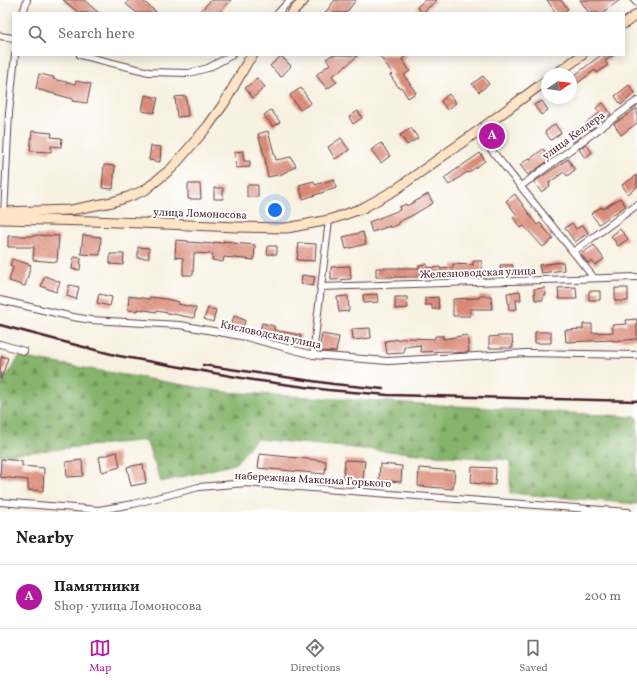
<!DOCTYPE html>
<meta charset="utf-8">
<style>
:root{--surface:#fff;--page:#f2f2f2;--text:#202124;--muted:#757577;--line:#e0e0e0;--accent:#b5179e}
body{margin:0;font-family:Vollkorn,serif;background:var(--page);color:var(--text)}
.compass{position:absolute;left:541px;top:68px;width:36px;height:36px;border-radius:50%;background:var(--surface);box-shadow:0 2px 10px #0003;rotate:77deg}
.you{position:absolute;left:275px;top:210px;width:14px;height:14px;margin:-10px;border:3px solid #fff;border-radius:50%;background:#1a73e8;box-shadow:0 0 0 6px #1a73e833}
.badge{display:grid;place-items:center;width:26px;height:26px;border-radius:50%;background:var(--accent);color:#fff;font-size:13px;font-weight:700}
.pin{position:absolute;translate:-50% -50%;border:2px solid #fff;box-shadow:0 1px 4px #0006}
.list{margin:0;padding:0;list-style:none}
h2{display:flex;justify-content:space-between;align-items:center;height:52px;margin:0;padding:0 16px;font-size:17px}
h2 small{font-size:13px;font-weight:400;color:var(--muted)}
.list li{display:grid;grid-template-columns:26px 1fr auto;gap:12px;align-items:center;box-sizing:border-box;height:64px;padding:0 16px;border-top:1px solid var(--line)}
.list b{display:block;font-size:15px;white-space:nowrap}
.list p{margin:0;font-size:13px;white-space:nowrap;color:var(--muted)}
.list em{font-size:13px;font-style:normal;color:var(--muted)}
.icon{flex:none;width:22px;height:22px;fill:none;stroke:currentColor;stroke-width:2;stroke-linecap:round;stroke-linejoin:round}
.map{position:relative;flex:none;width:637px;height:512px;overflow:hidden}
.search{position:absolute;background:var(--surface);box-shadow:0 2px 10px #0003;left:12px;right:12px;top:12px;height:44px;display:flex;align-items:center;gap:10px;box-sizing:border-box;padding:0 14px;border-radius:0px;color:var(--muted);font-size:15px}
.sheet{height:116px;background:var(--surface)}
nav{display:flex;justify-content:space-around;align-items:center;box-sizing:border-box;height:56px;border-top:1px solid var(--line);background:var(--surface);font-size:11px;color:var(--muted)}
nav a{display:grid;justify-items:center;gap:2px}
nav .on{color:var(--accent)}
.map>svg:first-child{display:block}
.forest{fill:url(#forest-firs);stroke:#686a4c}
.building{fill:url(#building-back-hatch)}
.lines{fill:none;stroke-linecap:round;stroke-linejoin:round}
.minor-casing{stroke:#643e46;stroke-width:8}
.secondary-casing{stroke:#643e46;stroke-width:11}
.minor{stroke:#fff;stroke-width:6}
.secondary{stroke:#fde5c5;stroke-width:9}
.rail{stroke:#4a1f2b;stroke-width:2.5}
.labels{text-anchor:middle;stroke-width:4;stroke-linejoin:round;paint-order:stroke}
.street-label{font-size:11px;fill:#4a1f2b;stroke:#fff}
</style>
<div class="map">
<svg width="637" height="512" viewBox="0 0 637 512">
<defs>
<pattern id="forest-firs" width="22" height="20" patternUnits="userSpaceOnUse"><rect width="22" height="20" fill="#86b46c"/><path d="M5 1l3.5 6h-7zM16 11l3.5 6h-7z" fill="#709259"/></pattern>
<pattern id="building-back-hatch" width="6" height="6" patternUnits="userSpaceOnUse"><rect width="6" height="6" fill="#df8e7a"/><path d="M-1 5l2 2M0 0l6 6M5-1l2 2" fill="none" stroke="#b77364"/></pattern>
</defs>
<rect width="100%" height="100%" fill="#fff"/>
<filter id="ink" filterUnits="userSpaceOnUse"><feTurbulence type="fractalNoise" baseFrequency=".025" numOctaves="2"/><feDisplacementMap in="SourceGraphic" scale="8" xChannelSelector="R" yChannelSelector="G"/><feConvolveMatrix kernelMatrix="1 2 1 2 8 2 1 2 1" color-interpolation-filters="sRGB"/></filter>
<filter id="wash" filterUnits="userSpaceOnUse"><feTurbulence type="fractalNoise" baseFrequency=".012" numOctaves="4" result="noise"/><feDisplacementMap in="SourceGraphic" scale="16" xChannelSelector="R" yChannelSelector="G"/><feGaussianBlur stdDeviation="0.9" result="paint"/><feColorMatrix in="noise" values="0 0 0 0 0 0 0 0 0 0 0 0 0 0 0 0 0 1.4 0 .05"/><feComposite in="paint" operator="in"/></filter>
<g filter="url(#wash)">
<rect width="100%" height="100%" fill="#f7f1e1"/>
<path class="forest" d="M19,357l206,35 412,25v87l-127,-11v-33l-90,-6 -164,-15 -21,25 -74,18 -15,-42 -146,15v-79h7z"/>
<g id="blocks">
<path class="building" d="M63,0h21l15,13h-20z
M129,0h13l15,13h-20l-11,-9z
M211,0h20l-12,13h-20z
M335,0h21l-10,13h-21z
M425,0h12l-15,13 -5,-6z
M547,0h14l7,9 -6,4h-6z
M580,0h40l-18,13h-13z
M332,55h26l-12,11 -14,10 5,6 -10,7 -11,-14 14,-11 -4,-5z
M379,55h28l-5,4 8,12 -6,4 12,18 -8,5 -7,-11 -2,1 -9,-13 3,-1z
M601,55h13l-9,6 3,4 -11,8 -2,-3 -24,18v-10z
M281,56l10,10 -10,11 -11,-11z
M39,74l15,3 -1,2 22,5 1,-3 15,3 -4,19 -15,-2 1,-2 -37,-10z
M483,76l6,8 -10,8 -7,-8z
M257,78l8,9 -12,11 -8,-10z
M629,85l6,8 -14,12 -6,-9z
M301,88l10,15 -11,7 -10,-15z
M449,94l7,9 -9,7 -6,-9z
M145,95l13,3 -4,15 -12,-2z
M186,96l2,20 -11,1 -2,-20z
M542,101l6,9 -7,5 -7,-10z
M603,103l8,11 -15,10 1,1 -7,5 -5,-6 15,-11 -4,-5z
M637,108v15l-16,12 -7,-11z
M271,110l9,12 -7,5 -9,-12z
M358,111l4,7 -9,6 -4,-7z
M555,124l6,9 -10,7 -6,-8z
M411,128l7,10 -11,7 -7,-10z
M576,130l5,6 -8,6v-1l-1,1 -4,-6z
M32,131l20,2 -1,4 11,1 -1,9 -10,-1v6l-21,-1z
M268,131l8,29 15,-3 5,9 -14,8 -14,3 -3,-14 1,-1 -8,-28z
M496,131l6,7 -8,8 -6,-8z
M341,138l8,12 -14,9 -7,-12z
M381,143l9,13 -9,7 -10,-13z
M586,144l6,8 -7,6 -6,-9z
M151,146l10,1 -1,15 -11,-2z
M543,149l8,10 -23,16 -8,-10 9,-7 1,1z
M243,151l1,10h6v6l-14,1 -1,-16z
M480,153l5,8 -17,12 -1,-1 -18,13 -5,-7z
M568,159l7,11 -8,6 -3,-4 -15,11 1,3 -9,6 -7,-10z
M104,165l11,1 -2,23 -11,-1z
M637,175v12l-9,7 -6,-9z
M334,179l2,9 -33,11 -4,-14 15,-4 1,4z
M188,184h12l1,15h-13z
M247,185h11v12h-11z
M214,188h9v11h-9z
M428,194l5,9 -22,13 -13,6 1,2 -9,4v-2l-18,6 -3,-10 31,-12 -1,-3 7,-3 1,2z
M515,194l22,31 3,-2 13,16 -10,8 -19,-21 -4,2 -7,-11 4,-2 -11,-14z
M620,198l6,8 -12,8v-1l-15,11 -8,-10 10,-7 2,2z
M572,223l4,6 7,-4 5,8 -13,9 -10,-14z
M620,229l8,10 -10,7 -7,-10z
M363,232l3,12 -20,5 -3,-12z
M35,235l24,1 -2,26 -24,-2 1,-13h-26v-11h27z
M83,235l18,2 -1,18 -19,-1z
M176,240l12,1v1l26,2v-2l9,1v-2l9,1v1l23,2 -1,15 -30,-3 -1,5 -11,-2 1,-6 -19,-1 -1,22h-10v-17l-8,-1z
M299,243l17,1 -1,17 -18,-1z
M594,245l10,14 -9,6 -3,-4 -4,2 -7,-9z
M268,246h9v8h-10z
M138,247l11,1v10h-11z
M110,254h14l-1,11 -13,-1z
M74,257l7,1 -1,12 -8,-1z
M12,259l19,6 -6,21 -16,-5 4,-14 -3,-1z
M473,261h9v15l-34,-2v1l-6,1v2l-11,1 -1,-2h-54v-9h43v-3l8,-1v4l13,-1v2l13,-1v-4l20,1z
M563,262l1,8 -23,3 -2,-8z
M500,265h13v9l-12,1z
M350,266l1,13 -20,1v-13z
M302,275l13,2 -2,9 -12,-2z
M45,276l15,6 -4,10 -15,-6z
M69,285l10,2 -3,12 -9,-3z
M576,287l1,12h-18l-1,-11z
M545,288l1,7h-3v5h-8l-1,-11z
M615,288h13v13h-13z
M520,291l1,9h-5l1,9 -8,1 -2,-17z
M589,291h11v9h-11z
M99,294l13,3 -2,9 -13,-3z
M377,294l1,8 -14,1 -1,-8z
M129,296l20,3 1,-2 16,2 13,3 -1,2 18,4 -2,10 -37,-7v1l-19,-3v2l-10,-1z
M348,296l1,15 -10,1 -2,-15z
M479,296h12l1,13h-22v7h-17v-17l26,-1z
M395,297h12l1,11 -13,1z
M438,297l1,12h-7v-4h-7v-7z
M208,308l8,2 -3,12 -9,-3z
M234,316l11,4 -3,12 -12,-3z
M637,319v20l-24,2v-1l-47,2 -1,-12 18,-1v-5h9v9l21,-1 -1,-7 15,-1 -1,-4z
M262,323l12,3v4l27,5 -2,8 -40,-9z
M370,328l1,10 -18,2 -1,-11z
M535,332h16v11h-16z
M322,334l17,3 -3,15 -17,-1z
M467,335l2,17 -16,1 -1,-2 -31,1 -1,-7 -16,2v6l-17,1 -2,-13 24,-3 26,1v-3h8v3z
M500,336h12l1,12h-24v-11z
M2,356l6,2 -7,21h-1v-18z
M117,452l3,15 -18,5 -3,-15z
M260,454l66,7 -1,13 -67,-6z
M1,459l21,2v5l22,2 -1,23 -15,-1v-10l-28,-3z
M82,460l1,16 -16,1 -1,-15z
M345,460l20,1 -2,19 -20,-2z
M143,464l3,19 -15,3 -4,-19z
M380,464l22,2 -1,16 -22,-2z
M472,467l24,1 -1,17 -24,-2z
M419,468l36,3 -2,18 -35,-3z"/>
</g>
</g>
<g filter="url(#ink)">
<use href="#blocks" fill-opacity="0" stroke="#643e46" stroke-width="1"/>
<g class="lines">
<g class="minor-casing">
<path id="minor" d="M634,0l3,3
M23,13l4,-13
M278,13l12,-13
M0,36l13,2
M80,55l69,17 40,1 19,-5 24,-13
M477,132l117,146
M521,186l116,-85
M4,215l5,-102 6,-58
M573,252l64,-47
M320,287l317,-10
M0,300l73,17 18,3 89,5 66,12 67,18 75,6 138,-8 111,2
M0,344l24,7
M313,355l16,-135
M0,502l99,8 34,-6 66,-17 47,-4 382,29"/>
</g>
<g class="secondary-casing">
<path id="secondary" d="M292,13l12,-13
M624,24l13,-10
M556,74l26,-19
M0,212l71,-2 41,-8 16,-5 17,-7 27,-22 36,-42 17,-24 23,-41 5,-6
M0,219l92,2 145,6 50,1 42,-8 34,-12 32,-18 79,-56 73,-54"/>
</g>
<use href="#minor" class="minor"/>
<use href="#secondary" class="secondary"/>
<path class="rail" d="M0,325l72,19 47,12 134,24 75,10 60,5 249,6
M203,365l130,19 50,5"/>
</g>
</g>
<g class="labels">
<g class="street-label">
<text transform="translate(573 135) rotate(-36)" y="4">улица Келлера</text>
<text transform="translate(200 213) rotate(2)" y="4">улица Ломоносова</text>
<text transform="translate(478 272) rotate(-2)" y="4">Железноводская улица</text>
<text transform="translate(271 334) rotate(12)" y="4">Кисловодская улица</text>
<text transform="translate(313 479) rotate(3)" y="4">набережная Максима Горького</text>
</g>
</g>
</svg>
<svg class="compass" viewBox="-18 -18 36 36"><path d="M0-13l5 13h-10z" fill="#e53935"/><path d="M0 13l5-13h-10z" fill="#757577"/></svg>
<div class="you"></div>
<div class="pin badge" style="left:492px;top:136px">A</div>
<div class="search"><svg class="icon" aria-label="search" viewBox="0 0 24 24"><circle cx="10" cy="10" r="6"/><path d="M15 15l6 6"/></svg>Search here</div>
</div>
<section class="sheet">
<h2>Nearby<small></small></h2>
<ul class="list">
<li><span class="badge">A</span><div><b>Памятники</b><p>Shop · улица Ломоносова</p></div><em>200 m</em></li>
</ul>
</section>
<nav>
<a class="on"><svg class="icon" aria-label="map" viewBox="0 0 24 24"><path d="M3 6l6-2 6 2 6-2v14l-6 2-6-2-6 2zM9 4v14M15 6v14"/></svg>Map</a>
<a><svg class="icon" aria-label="directions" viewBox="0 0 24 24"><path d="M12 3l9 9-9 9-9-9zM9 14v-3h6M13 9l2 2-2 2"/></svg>Directions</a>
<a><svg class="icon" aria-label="saved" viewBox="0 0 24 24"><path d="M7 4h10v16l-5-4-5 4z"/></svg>Saved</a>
</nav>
